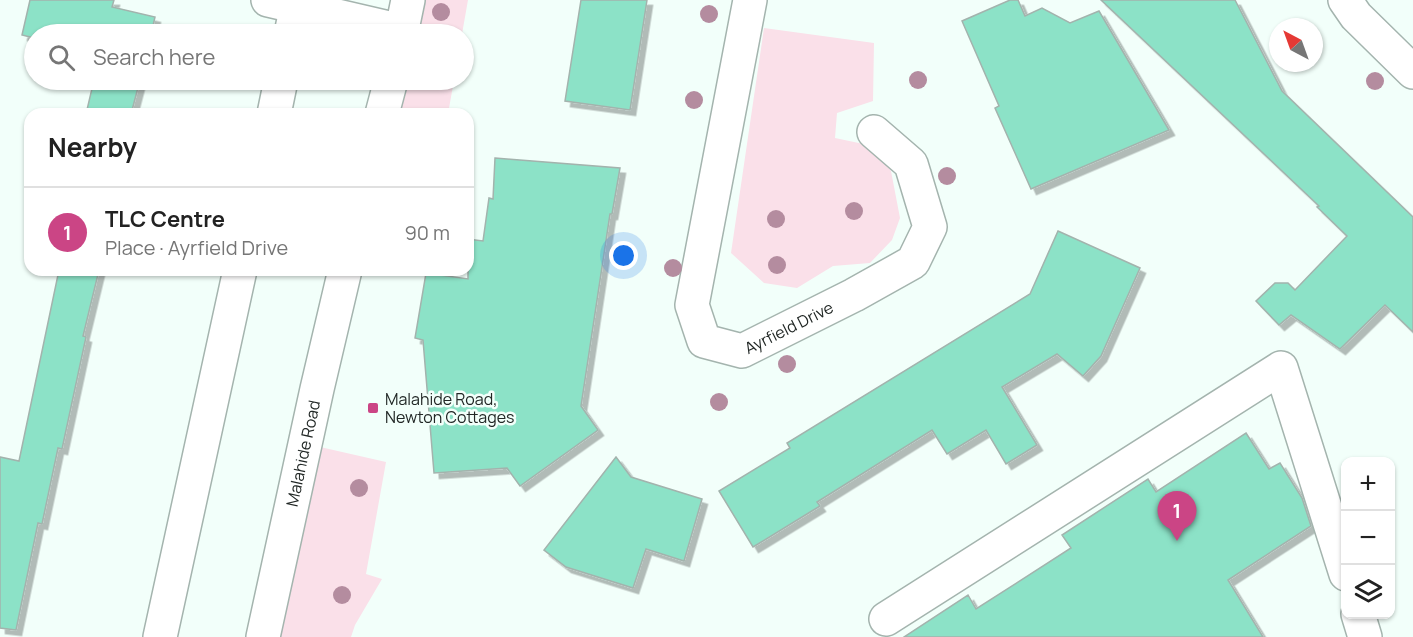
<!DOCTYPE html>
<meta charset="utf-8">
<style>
:root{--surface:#fff;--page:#f2f2f2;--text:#222;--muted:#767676;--line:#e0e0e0;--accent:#cb4585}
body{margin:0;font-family:Manrope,sans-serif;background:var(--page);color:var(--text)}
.controls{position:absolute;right:18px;bottom:18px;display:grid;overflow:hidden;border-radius:12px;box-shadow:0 2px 4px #0004}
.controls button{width:54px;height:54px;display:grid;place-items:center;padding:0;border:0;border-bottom:2px solid var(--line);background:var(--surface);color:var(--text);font:30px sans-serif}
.compass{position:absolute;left:1269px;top:18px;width:54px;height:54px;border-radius:50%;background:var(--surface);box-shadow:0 2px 4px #0004;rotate:319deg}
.you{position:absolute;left:624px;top:256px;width:21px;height:21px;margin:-15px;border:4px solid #fff;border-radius:50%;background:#1a73e8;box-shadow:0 0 0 9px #1a73e833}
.badge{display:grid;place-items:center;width:39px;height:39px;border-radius:50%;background:var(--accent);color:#fff;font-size:20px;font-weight:700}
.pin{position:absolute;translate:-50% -50px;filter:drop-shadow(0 2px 3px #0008)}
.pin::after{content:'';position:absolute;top:32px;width:21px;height:18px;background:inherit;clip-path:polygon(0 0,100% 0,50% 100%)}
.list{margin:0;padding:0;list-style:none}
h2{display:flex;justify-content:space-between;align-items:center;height:78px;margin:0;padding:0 24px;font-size:26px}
h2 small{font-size:20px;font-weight:400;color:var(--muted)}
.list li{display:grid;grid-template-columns:39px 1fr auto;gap:18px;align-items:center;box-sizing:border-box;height:90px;padding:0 24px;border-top:2px solid var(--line)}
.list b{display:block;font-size:22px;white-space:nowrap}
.list p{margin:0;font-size:20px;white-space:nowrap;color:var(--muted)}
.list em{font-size:20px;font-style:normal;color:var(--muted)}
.icon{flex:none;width:33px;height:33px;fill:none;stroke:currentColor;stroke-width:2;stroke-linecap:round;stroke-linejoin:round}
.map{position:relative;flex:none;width:1413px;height:637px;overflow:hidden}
.search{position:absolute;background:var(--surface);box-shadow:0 2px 4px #0004;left:24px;top:24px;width:450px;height:66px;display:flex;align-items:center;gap:15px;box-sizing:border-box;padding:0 21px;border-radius:33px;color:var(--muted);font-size:22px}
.panel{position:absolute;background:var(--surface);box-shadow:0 2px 4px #0004;left:24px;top:108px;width:450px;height:168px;border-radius:18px}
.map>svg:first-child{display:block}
.green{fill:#fae0e9}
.building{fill:#8ce2c7;stroke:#a3b3ad;stroke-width:1.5;filter:url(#shadow)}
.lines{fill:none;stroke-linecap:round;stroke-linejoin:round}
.minor-casing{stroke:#a4b4ae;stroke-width:36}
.major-casing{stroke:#a4b4ae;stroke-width:36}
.minor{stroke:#fff;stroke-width:33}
.major{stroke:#fff;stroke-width:33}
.tree{fill:#b48c9f}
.poi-dot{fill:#cb4585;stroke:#f2fffa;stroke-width:2}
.labels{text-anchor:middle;stroke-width:5;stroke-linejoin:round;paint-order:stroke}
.street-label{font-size:16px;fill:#212725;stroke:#f2fffa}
.poi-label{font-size:16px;fill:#212725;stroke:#f2fffa;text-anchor:start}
</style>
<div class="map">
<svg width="1413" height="637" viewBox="0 0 1413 637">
<defs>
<filter id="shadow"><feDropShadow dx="5.5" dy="5.5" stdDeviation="0" flood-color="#0004"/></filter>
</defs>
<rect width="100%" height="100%" fill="#f2fffa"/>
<path class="green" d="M409,0h59l-6,34h-60z
M764,28l110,15 -1,58 -36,12 -2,25 38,8 18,25 9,47 -8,22 -22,23 -37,3 -36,22 -33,-5 -33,-30z
M392,80h62l-6,34h-64z
M307,444l79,18 -20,112 16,5 -27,46 -4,12h-87z"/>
<path class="building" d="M30,0h84l-2,7 43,10 -4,17h-117v4l-12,-3z
M581,0h66l-17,110 -65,-9z
M1010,0h8l7,16 17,-8 28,15 29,-12 70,119 -138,59 -36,-81 4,-2 -37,-85z
M1101,0h134l47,91 131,126v115l-28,-27 -45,44 -49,-34 -12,10 -23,-24 19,-18h13l7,7 52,-54 -30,-29 2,-1z
M94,80h46l-9,34h-45z
M495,158l125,10 -8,46h-2l-29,192 17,24 -78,56 -13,-18 -73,5 -11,-133 -8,-2 11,-65 42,6v-40l15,2 6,-43 4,1z
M1058,231l82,37 -39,88 -18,20 -26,-22 -55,33 35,58 -31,19 -20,-34 -39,24 -15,-24 -115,72 3,4 -67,41 -34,-56 71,-43 -3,-5 243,-149z
M59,270h40l-16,66 3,1 -24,112 -4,-1 -16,76 -4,-1 -22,107 -16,-2v-171l19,4z
M1246,433l23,36 11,-6 22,35 9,28 -83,54 35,57h-359l64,-42 8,14 95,-61 -9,-13 86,-56 8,13z
M616,457l15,20 71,22 -18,62 -38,-12 -13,39 -67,-21 -22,-17z"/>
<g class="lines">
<g class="minor-casing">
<g id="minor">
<path d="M268,0l134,31"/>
<path id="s1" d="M750,0l-58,305 12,36 38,10 112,-56 59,-33 17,-35 -19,-63 -37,-32"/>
<path d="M1345,0l11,16 57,56"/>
<path d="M1358,614l7,23"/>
<path d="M886,619l395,-251 65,206"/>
</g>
</g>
<g class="major-casing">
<g id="major">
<path d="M291,34l7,-34"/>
<path d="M401,34l7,-34"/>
<path d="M274,114l7,-34"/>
<path d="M382,114l9,-34"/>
<path d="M160,637l80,-367"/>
<path id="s2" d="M263,637l54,-248 28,-119"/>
</g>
</g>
<use href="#minor" class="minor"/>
<use href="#major" class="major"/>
</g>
<g class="tree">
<circle cx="441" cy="12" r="9"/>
<circle cx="709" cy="14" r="9"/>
<circle cx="918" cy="80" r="9"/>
<circle cx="1375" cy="81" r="9"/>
<circle cx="694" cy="100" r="9"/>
<circle cx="947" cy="176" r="9"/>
<circle cx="854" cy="211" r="9"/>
<circle cx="776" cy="219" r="9"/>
<circle cx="777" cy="265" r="9"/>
<circle cx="673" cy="268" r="9"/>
<circle cx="787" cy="364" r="9"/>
<circle cx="719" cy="402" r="9"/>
<circle cx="359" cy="488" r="9"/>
<circle cx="342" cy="595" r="9"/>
</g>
<rect class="poi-dot" x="367" y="402" width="12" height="12" rx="3"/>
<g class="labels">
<g class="street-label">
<text dy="6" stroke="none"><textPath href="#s1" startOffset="440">Ayrfield Drive</textPath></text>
<text dy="6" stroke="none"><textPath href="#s2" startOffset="188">Malahide Road</textPath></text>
</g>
<g class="poi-label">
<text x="385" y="405">Malahide Road,<tspan x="385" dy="18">Newton Cottages</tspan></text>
</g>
</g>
</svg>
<div class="controls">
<button>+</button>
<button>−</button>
<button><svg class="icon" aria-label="layers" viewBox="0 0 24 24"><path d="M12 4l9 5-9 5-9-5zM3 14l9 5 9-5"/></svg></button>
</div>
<svg class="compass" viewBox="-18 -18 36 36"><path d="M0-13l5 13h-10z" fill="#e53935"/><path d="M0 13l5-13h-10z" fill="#767676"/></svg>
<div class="you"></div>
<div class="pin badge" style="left:1177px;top:541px">1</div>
<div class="search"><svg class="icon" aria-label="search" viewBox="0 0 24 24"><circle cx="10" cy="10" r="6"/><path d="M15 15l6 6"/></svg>Search here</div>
<section class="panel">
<h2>Nearby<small></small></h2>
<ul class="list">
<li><span class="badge">1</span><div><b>TLC Centre</b><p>Place · Ayrfield Drive</p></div><em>90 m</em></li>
</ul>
</section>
</div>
